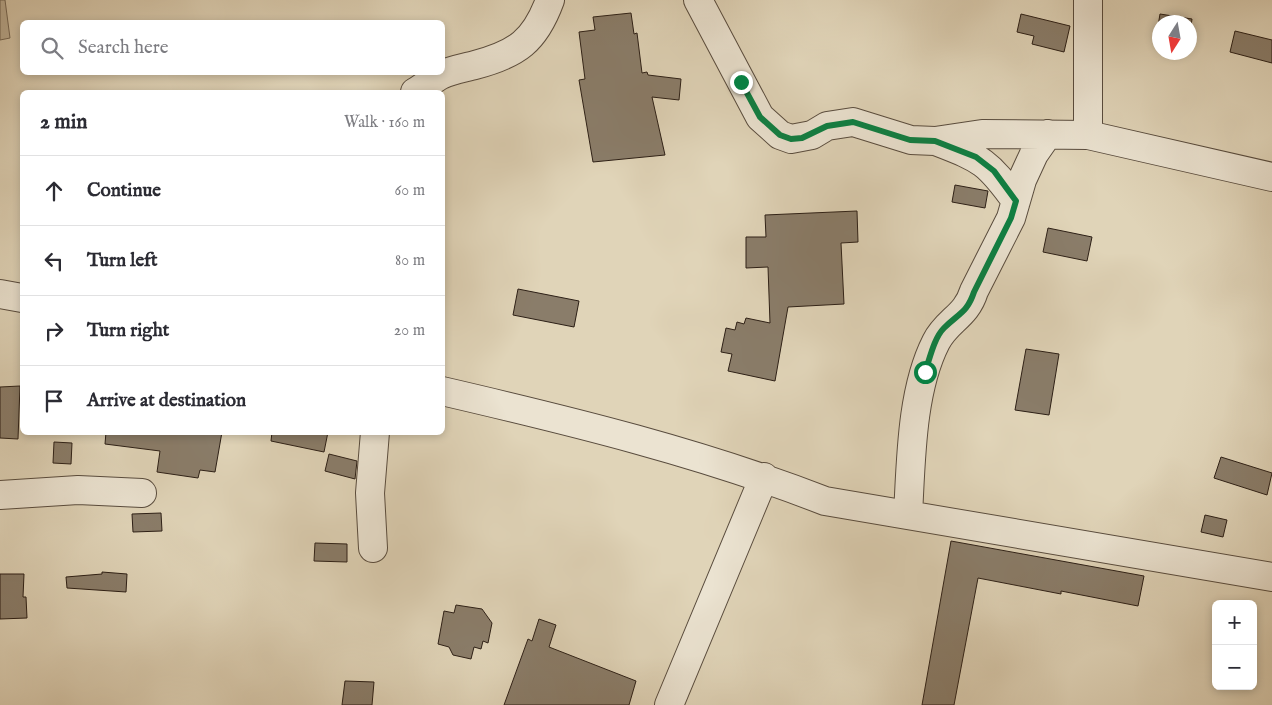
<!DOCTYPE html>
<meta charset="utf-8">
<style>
:root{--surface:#fff;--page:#f7f7f7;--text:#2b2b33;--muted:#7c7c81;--line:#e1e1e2}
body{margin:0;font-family:"IM FELL English",serif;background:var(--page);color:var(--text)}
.controls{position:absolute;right:15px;bottom:15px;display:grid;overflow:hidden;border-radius:8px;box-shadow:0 2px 8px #0003}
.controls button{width:45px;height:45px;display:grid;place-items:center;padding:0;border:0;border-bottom:1px solid var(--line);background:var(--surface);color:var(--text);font:25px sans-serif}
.compass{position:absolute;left:1152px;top:15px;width:45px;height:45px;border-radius:50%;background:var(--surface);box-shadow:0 2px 8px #0003;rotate:191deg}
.stop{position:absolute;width:15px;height:15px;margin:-11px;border:4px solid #0b8043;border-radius:50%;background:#fff}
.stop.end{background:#0b8043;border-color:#fff;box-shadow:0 1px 5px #0008}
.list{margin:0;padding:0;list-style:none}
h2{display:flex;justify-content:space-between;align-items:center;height:65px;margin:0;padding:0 20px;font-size:21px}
h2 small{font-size:16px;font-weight:400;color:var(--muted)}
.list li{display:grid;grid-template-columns:32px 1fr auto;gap:15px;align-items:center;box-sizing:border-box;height:70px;padding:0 20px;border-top:1px solid var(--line)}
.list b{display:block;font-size:19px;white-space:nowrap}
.list em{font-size:16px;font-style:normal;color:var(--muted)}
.icon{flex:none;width:28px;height:28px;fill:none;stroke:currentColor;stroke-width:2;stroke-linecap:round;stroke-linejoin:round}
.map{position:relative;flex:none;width:1272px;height:705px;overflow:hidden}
.search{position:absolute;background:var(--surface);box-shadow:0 2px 8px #0003;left:20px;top:20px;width:425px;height:55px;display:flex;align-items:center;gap:12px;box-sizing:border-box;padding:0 18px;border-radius:8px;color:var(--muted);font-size:19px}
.panel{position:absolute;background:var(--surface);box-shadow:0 2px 8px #0003;left:20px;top:90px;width:425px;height:345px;border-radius:8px}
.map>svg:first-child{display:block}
.green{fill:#c1b59c;stroke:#766a59}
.building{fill:#8a7d6a;stroke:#2c1f16}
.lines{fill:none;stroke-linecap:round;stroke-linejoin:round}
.minor-casing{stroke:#594c3e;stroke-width:30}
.minor{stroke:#ebe3d1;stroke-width:28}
.route{stroke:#0b8043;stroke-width:6}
</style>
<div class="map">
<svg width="1272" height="705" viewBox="0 0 1272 705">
<rect width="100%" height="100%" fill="#e0d4b8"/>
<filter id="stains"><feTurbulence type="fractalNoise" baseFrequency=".004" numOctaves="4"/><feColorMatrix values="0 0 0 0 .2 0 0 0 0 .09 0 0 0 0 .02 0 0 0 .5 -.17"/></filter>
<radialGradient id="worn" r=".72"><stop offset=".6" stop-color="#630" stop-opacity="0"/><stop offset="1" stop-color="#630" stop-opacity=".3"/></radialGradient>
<path class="green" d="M0,0h5l5,38 -10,2z"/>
<path class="building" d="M631,13l3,21 3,-1 5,40 5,-1 1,3 33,4 -2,21 -27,-3 13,58 -72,7 -14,-82 6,-1 -6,-47 16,-2 -2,-13z
M1021,14l49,12 -6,26 -32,-8 2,-8 -17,-4z
M1160,14l32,5 -2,14v-11h-30v10h-3z
M1235,31l37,9v23l-42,-11z
M955,185l33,6 -3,17 -33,-6z
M857,211l1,31 -17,1 3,61 -56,3 -13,74 -47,-10 4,-17 -11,-2 5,-24 9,2 2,-8 7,2 2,-6 24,5 -2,-56 -22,1v-31h20l-1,-22z
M1048,228l44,9 -5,24 -44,-9z
M518,289l61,12 -5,26 -61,-12z
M1026,349l33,5 -10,61 -34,-5z
M20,386l-2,53 -18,-1v-51z
M106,432h116l-7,40 -15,-2 -2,8 -41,-6 3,-21 -55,-7z
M272,432h56l-4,20 -53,-11z
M54,442l18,1 -1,21 -18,-1z
M329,454l28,7 -2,18 -30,-8z
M1221,457l51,16 -5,22 -53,-17z
M161,513l1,18 -29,1 -1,-18z
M1205,515l22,5 -4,17 -22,-5z
M951,541l193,35 -6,30 -77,-15v3l-83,-16 -24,127h-32z
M315,543l32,1v18l-33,-1z
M102,572l25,2 -1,18 -59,-4 -1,-11 36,-3z
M0,574h24l-1,23h3l1,21 -27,1z
M456,605l26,4 10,14 -4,20 -5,-2 -2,8 -7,-2 -3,12 -18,-4 -4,-8 -11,-3 6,-33 10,2z
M539,619l17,6 -7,22 87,34 -7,24h-125l24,-66 4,2z
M345,681l29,1 -2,23h-30z"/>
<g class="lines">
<g class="minor-casing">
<path id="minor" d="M698,0l62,117 20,18 11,4 21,-4 15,-9 26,-4 58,18 24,1 47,-7 106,1 184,42
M1088,0v135
M415,92c9,-5 17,-12 26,-17 10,-5 23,-7 34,-10 42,-11 60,-24 75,-65
M938,142c44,17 50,20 78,59
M0,294l22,4
M442,391c129,30 260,62 383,110l447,76
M0,495l78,-5 64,3
M908,515c3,-53 3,-124 28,-173 11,-22 30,-25 38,-51l37,-73 11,-38 12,-26 14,-20
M373,548l-3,-55 5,-61
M669,705l95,-228"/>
</g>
<use href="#minor" class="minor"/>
</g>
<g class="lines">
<path class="route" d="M741,82l19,35 20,18 11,4 11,-1 25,-12 26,-4 57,18 25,1 41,16 18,14 22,30 -5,17 -37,74c-7,21 -15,21 -30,36 -10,10 -14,30 -19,44"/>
</g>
<rect width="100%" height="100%" filter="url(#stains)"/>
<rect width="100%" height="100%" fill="url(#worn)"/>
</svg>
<div class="controls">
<button>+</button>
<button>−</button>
</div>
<svg class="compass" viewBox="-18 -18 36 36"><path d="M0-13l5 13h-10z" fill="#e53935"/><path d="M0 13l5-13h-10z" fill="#7c7c81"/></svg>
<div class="stop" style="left:925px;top:372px"></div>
<div class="stop end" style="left:741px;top:82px"></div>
<div class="search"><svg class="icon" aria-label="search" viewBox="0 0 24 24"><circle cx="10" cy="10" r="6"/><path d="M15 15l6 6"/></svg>Search here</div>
<section class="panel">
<h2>2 min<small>Walk · 160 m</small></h2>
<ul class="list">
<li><svg class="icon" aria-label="ahead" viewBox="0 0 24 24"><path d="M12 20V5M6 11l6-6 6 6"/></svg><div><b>Continue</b></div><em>60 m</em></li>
<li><svg class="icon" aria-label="left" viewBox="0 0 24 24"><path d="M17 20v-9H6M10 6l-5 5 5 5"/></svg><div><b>Turn left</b></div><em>80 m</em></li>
<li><svg class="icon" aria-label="right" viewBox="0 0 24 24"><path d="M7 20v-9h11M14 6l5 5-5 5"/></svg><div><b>Turn right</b></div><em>20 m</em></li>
<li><svg class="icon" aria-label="arrive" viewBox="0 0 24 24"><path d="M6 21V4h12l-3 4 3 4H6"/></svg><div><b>Arrive at destination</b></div></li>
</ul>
</section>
</div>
